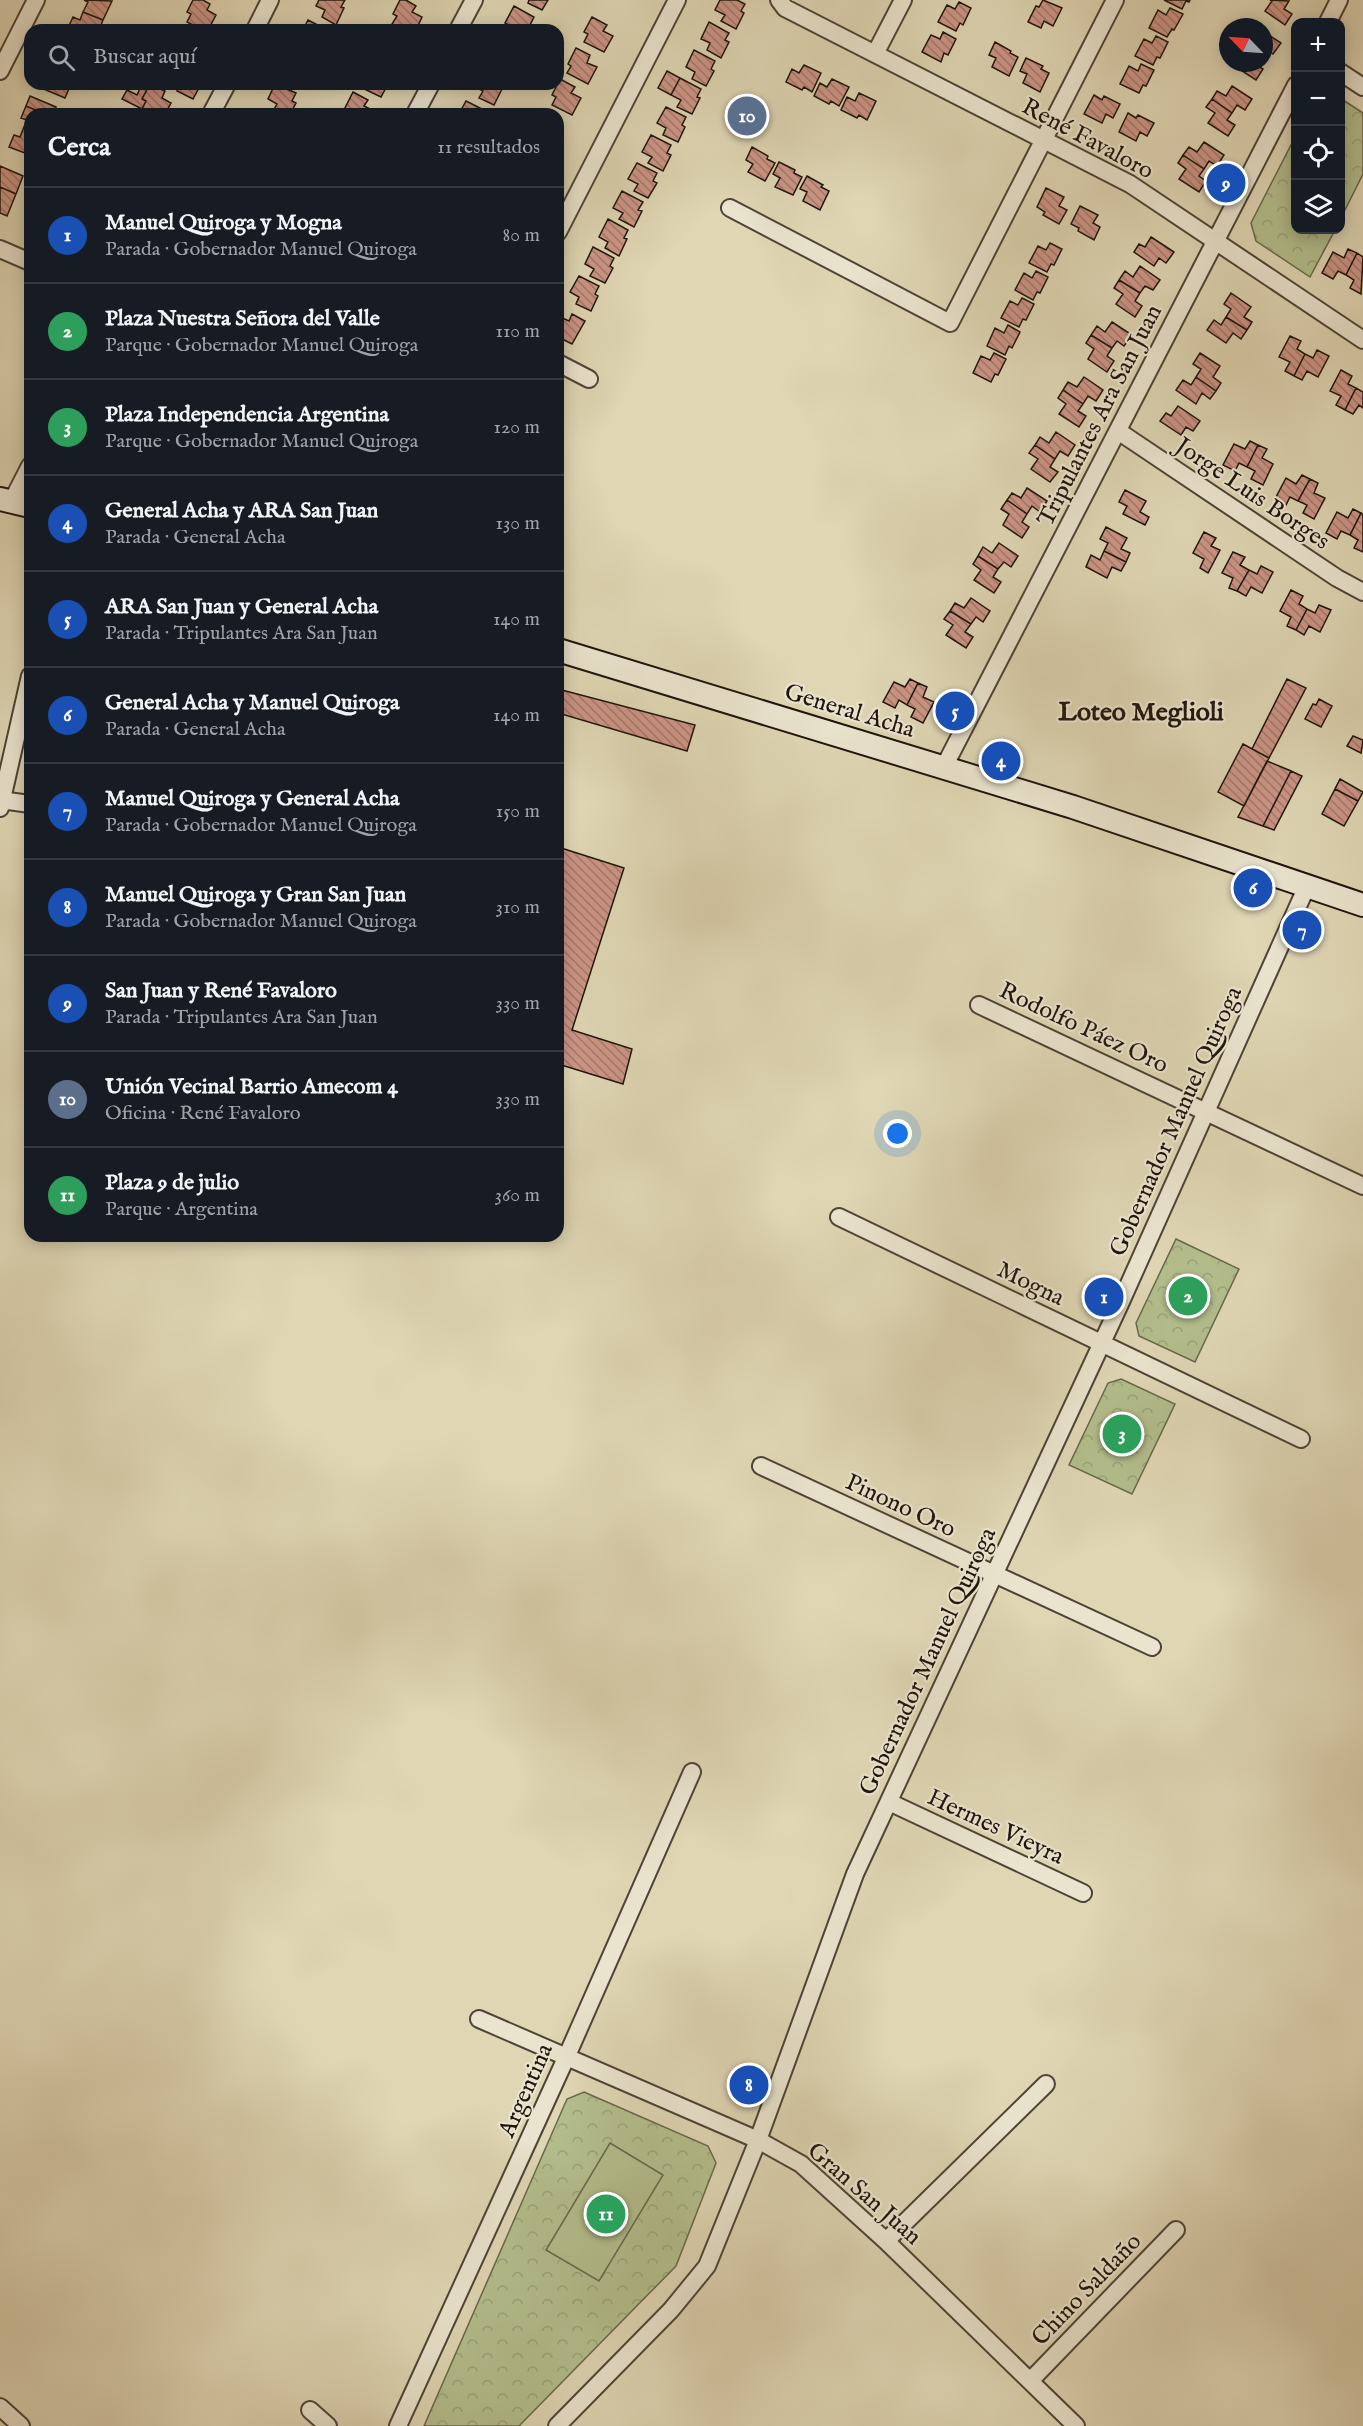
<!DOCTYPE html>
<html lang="es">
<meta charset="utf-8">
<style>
:root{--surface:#171b24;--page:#20242c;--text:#f1f3f6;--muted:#9ea1a6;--line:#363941;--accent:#0f766e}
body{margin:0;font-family:"IM FELL English",serif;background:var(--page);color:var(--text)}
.controls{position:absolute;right:18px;top:18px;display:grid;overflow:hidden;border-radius:12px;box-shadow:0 3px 15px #0003}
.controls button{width:54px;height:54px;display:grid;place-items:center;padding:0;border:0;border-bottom:2px solid var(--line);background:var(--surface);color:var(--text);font:30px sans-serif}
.compass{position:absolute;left:1219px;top:18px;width:54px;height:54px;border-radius:50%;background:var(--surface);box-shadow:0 3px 15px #0003;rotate:295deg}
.you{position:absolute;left:898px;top:1134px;width:21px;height:21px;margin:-15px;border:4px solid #fff;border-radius:50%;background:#1a73e8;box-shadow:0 0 0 9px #1a73e833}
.badge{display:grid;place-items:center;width:39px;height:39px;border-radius:50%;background:var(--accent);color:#fff;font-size:20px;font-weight:700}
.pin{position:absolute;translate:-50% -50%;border:3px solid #fff;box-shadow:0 2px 6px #0006}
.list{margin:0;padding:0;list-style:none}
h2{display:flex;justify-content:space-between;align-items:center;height:78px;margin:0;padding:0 24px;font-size:26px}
h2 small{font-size:20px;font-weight:400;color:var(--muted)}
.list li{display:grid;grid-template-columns:39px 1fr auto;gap:18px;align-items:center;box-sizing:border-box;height:96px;padding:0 24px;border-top:2px solid var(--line)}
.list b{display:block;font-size:22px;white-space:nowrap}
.list p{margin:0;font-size:20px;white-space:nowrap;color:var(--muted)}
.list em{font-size:20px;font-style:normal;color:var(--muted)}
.icon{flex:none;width:33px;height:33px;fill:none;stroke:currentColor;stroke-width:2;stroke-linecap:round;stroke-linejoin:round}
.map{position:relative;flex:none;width:1363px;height:2426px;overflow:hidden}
.search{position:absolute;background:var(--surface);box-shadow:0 3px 15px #0003;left:24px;top:24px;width:540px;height:66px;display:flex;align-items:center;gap:15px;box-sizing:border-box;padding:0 21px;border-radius:18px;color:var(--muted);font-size:22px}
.panel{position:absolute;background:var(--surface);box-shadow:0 3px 15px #0003;left:24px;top:108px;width:540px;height:1134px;border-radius:18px}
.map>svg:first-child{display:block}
.forest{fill:url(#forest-crowns);stroke:#68684c;stroke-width:1.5}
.pitch{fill:#b3bd8c;stroke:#68684c;stroke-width:1.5}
.building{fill:url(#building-back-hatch);stroke:#1e140c;stroke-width:1.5}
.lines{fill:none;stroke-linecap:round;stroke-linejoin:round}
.street-casing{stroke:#4e4436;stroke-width:20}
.secondary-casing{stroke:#1e140c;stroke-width:26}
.street{stroke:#eae4ce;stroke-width:16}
.secondary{stroke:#eae4ce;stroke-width:22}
.labels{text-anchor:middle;stroke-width:4.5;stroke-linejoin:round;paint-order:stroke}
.street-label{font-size:24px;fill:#1e140c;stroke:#eae4ce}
.neighbourhood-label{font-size:26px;font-weight:bold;fill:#1e140c;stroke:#eae4ce}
</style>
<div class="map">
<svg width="1363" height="2426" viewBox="0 0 1363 2426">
<defs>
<pattern id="forest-crowns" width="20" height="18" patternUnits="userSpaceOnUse" patternTransform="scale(1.5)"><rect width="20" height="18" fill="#b3bd8c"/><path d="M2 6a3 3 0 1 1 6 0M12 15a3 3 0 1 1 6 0" fill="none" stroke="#9aa278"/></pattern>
<pattern id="building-back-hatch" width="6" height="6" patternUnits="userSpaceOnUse" patternTransform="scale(1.5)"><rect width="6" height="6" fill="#cc9586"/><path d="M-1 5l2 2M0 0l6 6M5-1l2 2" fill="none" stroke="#a5786c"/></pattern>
</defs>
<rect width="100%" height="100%" fill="#dfd6b4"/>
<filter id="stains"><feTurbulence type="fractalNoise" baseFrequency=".00333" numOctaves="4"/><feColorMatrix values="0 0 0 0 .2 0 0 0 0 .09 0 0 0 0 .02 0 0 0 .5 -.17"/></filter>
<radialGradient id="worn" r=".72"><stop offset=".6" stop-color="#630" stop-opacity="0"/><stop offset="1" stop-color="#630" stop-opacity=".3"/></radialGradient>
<path class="forest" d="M1340,98l23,15v61l-22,44z
M1295,137l1,93h39l-25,47 -54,-36 -5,-18z
M1176,1239l63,30 -44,93 -56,-26 -3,-13z
M1121,1379l54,25 -43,90 -63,-29 39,-82z
M584,2092l124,54 8,17 -40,103 -157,160h-95l143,-327z"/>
<path class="pitch" d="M610,2143l53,32 -64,106 -53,-31z"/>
<path class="building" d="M84,0l28,1 -9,19 -20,-8 5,-10z
M193,0h10l7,4 -3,6 9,5 -8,15h-6l-15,-8 4,-8 -4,-2z
M319,0h26l-4,7 3,1 -8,17 -14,-8 3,-7 -9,-4z
M400,0h6l10,6 -4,6 10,5 -6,13h-12l-12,-6 5,-8 -4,-2z
M529,0h19l-6,10 -14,-7z
M720,0h17l8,4 -4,7 3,2 -8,16 -15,-8 4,-6 -10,-5z
M1043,0l19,8 -9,18 -9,-5 -3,7 -13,-6 8,-16 3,1z
M1164,0h26l-1,2 -3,-1 -4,8z
M1270,0l19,1 -5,8 8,5 -7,11 -20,-14 7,-10z
M959,2l12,6 -8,17 -3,-2 -4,8 -18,-9 9,-17 8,4z
M514,6l20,11 -4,8 4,2 -2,3h-18l1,-2 -10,-5z
M1170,8l13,6 -9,16 -2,-1 -5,8 -18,-9 9,-18 8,5z
M83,12l20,8 -4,10h-32l6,-13 7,3z
M592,17l15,8 -4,6 10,5 -9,16 -20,-10 4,-8 -4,-2z
M308,20l19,10h-24z
M709,22l20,11 -4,7 4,2 -8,16 -14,-8 3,-7 -9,-4z
M943,32l13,7 -8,16 -4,-2 -3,9 -19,-10 9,-17 9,4z
M1264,32l17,11 -8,11 -7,-5 -2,3z
M1156,36l12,6 -8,16 -3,-1 -4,8 -18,-9 9,-17 8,4z
M995,42l16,9 -1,2 8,4 -9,19 -17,-9 4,-9 -7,-3z
M576,48l14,7 -3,8 10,4 -9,17 -21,-11 4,-7 -3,-2z
M694,50l21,11 -4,8 3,2 -8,15 -14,-7 3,-7 -9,-5z
M1026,58l17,8 -2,3 8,4 -9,19 -17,-9 4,-9 -7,-3z
M1239,63h18l-1,2 7,4 -7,11 -20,-13z
M1141,64l13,6 -8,16 -3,-1 -4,8 -19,-9 9,-18 9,5z
M804,65l17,8 -9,19 -8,-5 -2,3 -16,-8 6,-13 7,4z
M667,71l13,7 -9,17 -13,-7z
M680,78l21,11 -4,8 3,1 -8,16 -15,-7 4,-7 -10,-5z
M560,79l15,8 -4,6 10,5 -9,17 -20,-10 4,-8 -4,-2z
M832,79l17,8 -10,19 -8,-5 -2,3 -15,-8 6,-13 7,4z
M40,84h31l-6,14 -26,-11z
M142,84h8l-8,15 4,2 -4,8 -20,-10 5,-9 10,5z
M150,84l15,7 -3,7 9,5 -6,11h-14l-9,-5 4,-8 -4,-2z
M180,84h21l-8,15 -16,-8z
M275,84l21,9 -4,8 4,2 -6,11h-11l-6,-3 4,-7 -9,-5z
M362,84h26l-7,13 -21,-10z
M474,84h26l-1,3 3,2 -8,16 -15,-7 4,-7 -10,-5z
M1232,86l20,13 -7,11 -8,-5 -5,8 -20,-14 5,-8 9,5z
M353,92l15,8 -4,6 10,5 -2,3h-25l2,-4 -4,-2z
M859,93l17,8 -9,19 -8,-5 -2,3 -16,-8 6,-13 8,4z
M1094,95l8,5 2,-4 16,8 -7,14 -7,-4 -4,9 -18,-9z
M30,96l26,11 -3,7h-8l-19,-8z
M1212,99l20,14 -5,7 8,5 -7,11 -20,-13 7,-10 -9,-6z
M466,101l20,10 -2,3h-25z
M26,106l19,8h-15v15l-6,-2 3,-7 -6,-2z
M666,107l20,10 -4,8 3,2 -7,15 -15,-7 3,-7 -9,-5z
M1128,113l8,5 2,-3 16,8 -7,13 -7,-4 -4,9 -17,-9z
M24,127l6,2v26l-21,-8 5,-12 6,2z
M651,135l20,10 -4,8 4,2 -8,16 -15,-8 4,-6 -10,-5z
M1204,142l20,13 -7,11 -8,-5 -5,8 -21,-14 6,-8 8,5z
M752,147l16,9 -1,3 8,4 -10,18 -17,-9 5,-8 -7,-4z
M1183,155l21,14 -5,7 7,5 -7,11 -20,-13 7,-10 -8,-6z
M779,162l16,8 -1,3 8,4 -9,18 -18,-8 5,-9 -7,-4z
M637,163l20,10 -4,8 4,2 -9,15 -14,-7 4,-7 -10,-5z
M0,166l23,10 -7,18 -16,-7z
M807,176l16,9 -2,2 8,4 -9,19 -17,-9 4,-9 -7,-3z
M0,187l16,7 -9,22 -7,-3z
M1046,188l18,9 -5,9 8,4 -8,14 -16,-9 2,-3 -8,-5z
M622,191l21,11 -5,8 4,1 -8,16 -15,-8 4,-6 -10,-5z
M1080,206l18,9 -5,8 7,4 -6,13 -16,-9 1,-3 -8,-4z
M608,219l20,11 -4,8 3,1 -8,17 -14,-8 3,-6 -9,-5z
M1151,237l23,15 -8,11 -7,-5 -5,8 -20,-14 5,-8 6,3z
M1050,243l12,6 -8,16 -3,-1 -4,8 -18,-9 9,-17 8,4z
M593,247l21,11 -4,8 3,2 -8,15 -15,-7 4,-7 -9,-5z
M1348,249l9,4 -11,22 -8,-4 -5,8 -11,-6 11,-21 11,6z
M1357,253l6,4 -2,37 -11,-6 4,-8 -8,-5z
M1140,266l20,14 -7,10 -8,-4 -5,7 -21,-13 6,-9 8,6z
M1036,271l12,6 -8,16 -3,-1 -4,8 -18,-10 9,-17 8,5z
M579,276l20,10 -4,8 3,2 -7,15 -15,-7 3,-7 -9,-5z
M1119,280l21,13 -5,8 7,5 -7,11 -19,-13 7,-10 -9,-6z
M1231,293l20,14 -7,10 8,5 -5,8 -21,-13 5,-8 -7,-5z
M1022,298l12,6 -8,16 -3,-1 -4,8 -18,-9 9,-17 8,4z
M572,314l13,7 -13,23 -14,-7v-21l11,5z
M1226,317l21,13 -6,9 -8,-6 -7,10 -19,-13 7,-10 7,5z
M1112,322l20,13 -8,11 -7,-5 -5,7 -21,-13 6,-9 8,6z
M1008,325l12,7 -8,16 -3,-2 -4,9 -18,-9 8,-18 9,5z
M1091,335l21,13 -5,8 7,5 -7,11 -19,-13 6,-10 -8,-6z
M1290,336l11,5 -4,8 8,5 -11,22 -9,-5 5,-9 -11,-5z
M1317,350l12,6 -11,21 -11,-6 -5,9 -8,-4 11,-22 8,4z
M994,353l12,6 -8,16 -3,-1 -4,8 -18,-9 8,-17 9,4z
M1200,353l20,13 -7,11 8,6 -5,8 -20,-14 5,-8 -8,-5z
M1341,370l11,6 -4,8 8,4 -11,22 -9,-5 5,-9 -11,-5z
M1084,377l19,13 -7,11 -8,-5 -5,8 -20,-14 5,-8 9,5z
M1196,377l20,14 -6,8 -8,-6 -6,11 -20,-14 7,-10 8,5z
M1356,388l7,4v16l-4,-3 -6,9 -8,-4z
M1063,390l20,14 -5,7 8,5 -7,11 -20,-13 7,-10 -8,-6z
M1178,406l22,15 -7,10 -7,-4 -5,8 -21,-14 6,-8 5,3z
M1056,432l19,13 -7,11 -8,-5 -5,8 -20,-14 5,-8 9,6z
M1250,441l8,4 -11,22 -8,-4 -4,8 -12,-6 11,-21 11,5z
M1035,445l20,14 -5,8 8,5 -8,10 -19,-13 7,-10 -9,-6z
M1258,445l9,4 -5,9 11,6 -10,21 -12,-6 4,-8 -8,-4z
M1302,475l8,4 -12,22 -8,-4 -4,8 -11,-6 11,-21 10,6z
M1310,479l8,4 -4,10 11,5 -11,21 -11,-6 4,-8 -9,-4z
M1027,488l20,13 -7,11 -8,-6 -5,8 -20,-14 5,-7 9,5z
M1125,490l21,11 -6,11 9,5 -4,8 -22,-11 4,-8 -8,-4z
M1007,500l20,14 -5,8 7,5 -7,11 -19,-13 6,-11 -8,-5z
M1353,509l8,4 -11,22 -9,-4 -4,8 -11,-6 11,-21 11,6z
M1361,513l2,1v38l-9,-4 4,-8 -8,-5z
M1106,527l21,11 -6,11 9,4 -4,9 -22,-11 4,-8 -8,-4z
M1204,532l12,6 -5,8 9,4 -12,23 -8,-5 4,-9 -11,-6z
M999,543l19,13 -7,11 -7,-5 -6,7 -20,-13 5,-9 9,6z
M1104,551l22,11 -5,9 -9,-4 -5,11 -21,-11 5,-12 9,5z
M1233,552l12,5 -5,8 9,5 -12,21 -8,-3 4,-10 -11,-5z
M978,556l20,13 -5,8 8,5 -7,11 -20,-13 7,-10 -8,-6z
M1261,566l12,6 -11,21 -11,-6 -5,9 -9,-5 12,-21 8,4z
M1291,590l12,6 -4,8 8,5 -11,21 -9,-4 4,-9 -11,-6z
M971,598l19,13 -7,11 -7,-5 -5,7 -21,-13 5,-8 9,5z
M1319,605l12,5 -11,22 -11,-6 -5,9 -8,-5 11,-21 8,4z
M950,611l21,13 -6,8 8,5 -7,11 -20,-13 7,-10 -9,-6z
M910,679l8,4 -11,22 -8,-5 -4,8 -12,-6 11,-20 11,5z
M1287,679l19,9 -37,70 -17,-9z
M918,683l9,4 -4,10 11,5 -11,21 -12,-6 4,-8 -8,-4z
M558,689l137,36 -8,26 -129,-38z
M1319,699l13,7 -11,21 -16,-8 8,-15 3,1z
M1353,736l10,4 -2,13 -14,-7z
M1243,744l26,14 -25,48 -26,-14z
M1267,761l24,10 -28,55 -25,-9z
M1291,771l11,5 -28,54 -11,-4z
M1340,779l23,13 -5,9 -23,-12z
M1335,789l23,12 -14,25 -22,-12z
M558,847l66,21 -52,162 60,19 -9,35 -65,-20z"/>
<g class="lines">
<g class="street-casing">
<path id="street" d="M779,0l6,8 345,176 233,156
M1328,22l11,-22
M255,30l15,-30
M458,30l16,-30
M875,54l28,-54
M0,71l36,-71
M1340,72l23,15
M211,114l16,-30
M415,114l16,-30
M730,208l220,115 165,-323
M558,232l119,-232
M0,249l30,13
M558,363l31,16
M1118,431l219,147 26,14
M12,501l18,-35
M944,767l352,-682
M0,800l30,4
M0,808l30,-132
M979,1005l384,181
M839,1217l462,222
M761,1466l391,181
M889,1802l194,91
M479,2019l279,121 43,24 85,77 190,185
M886,2241l160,-157
M1030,2381l146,-151
M0,2407l21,19
M310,2410l18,16
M398,2426l168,-368 126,-286
M557,2426l114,-116 36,-44 51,-126 97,-266 265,-570 187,-418"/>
</g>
<g class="secondary-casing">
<path id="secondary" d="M0,499l30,7
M558,650l515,157 290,98"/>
</g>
<use href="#street" class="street"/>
<use href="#secondary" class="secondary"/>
</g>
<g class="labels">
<g class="street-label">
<text transform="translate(1088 138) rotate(28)" y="8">René Favaloro</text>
<text transform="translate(1099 415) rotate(-63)" y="8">Tripulantes Ara San Juan</text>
<text transform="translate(1253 493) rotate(34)" y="8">Jorge Luis Borges</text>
<text transform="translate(850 710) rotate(17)" y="8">General Acha</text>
<text transform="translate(1084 1027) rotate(25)" y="8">Rodolfo Páez Oro</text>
<text transform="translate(1175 1121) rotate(-66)" y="8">Gobernador Manuel Quiroga</text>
<text transform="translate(1031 1283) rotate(26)" y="8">Mogna</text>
<text transform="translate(901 1505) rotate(25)" y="8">Pinono Oro</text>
<text transform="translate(927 1661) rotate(-65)" y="8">Gobernador Manuel Quiroga</text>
<text transform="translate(996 1826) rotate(25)" y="8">Hermes Vieyra</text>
<text transform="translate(525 2090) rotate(-66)" y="8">Argentina</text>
<text transform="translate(865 2193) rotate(41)" y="8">Gran San Juan</text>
<text transform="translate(1086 2289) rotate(-46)" y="8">Chino Saldaño</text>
</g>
<g class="neighbourhood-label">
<text x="1141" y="720">Loteo Meglioli</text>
</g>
</g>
<rect width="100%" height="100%" filter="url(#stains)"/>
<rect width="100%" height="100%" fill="url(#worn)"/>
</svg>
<div class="controls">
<button>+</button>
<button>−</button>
<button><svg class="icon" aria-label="locate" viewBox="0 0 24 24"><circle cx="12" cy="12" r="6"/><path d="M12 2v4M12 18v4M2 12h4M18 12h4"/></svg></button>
<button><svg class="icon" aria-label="layers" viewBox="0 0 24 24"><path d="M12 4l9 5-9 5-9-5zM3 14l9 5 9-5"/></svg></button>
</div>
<svg class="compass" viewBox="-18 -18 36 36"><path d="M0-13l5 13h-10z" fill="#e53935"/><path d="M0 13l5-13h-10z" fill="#9ea1a6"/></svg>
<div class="you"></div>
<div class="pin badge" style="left:1104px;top:1297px;background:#1a4fb4">1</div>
<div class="pin badge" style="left:1188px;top:1296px;background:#2e9e5b">2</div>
<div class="pin badge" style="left:1122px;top:1434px;background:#2e9e5b">3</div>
<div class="pin badge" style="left:1001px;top:761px;background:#1a4fb4">4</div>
<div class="pin badge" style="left:955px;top:711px;background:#1a4fb4">5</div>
<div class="pin badge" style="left:1253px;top:888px;background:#1a4fb4">6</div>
<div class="pin badge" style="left:1302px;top:930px;background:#1a4fb4">7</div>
<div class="pin badge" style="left:749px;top:2085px;background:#1a4fb4">8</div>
<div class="pin badge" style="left:1226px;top:183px;background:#1a4fb4">9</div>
<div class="pin badge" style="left:747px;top:116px;background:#5c6f8a">10</div>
<div class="pin badge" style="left:606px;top:2214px;background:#2e9e5b">11</div>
<div class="search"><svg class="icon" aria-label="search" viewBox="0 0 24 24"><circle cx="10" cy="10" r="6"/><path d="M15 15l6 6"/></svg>Buscar aquí</div>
<section class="panel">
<h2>Cerca<small>11 resultados</small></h2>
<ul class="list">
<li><span class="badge" style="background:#1a4fb4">1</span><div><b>Manuel Quiroga y Mogna</b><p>Parada · Gobernador Manuel Quiroga</p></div><em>80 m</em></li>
<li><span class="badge" style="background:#2e9e5b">2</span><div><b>Plaza Nuestra Señora del Valle</b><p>Parque · Gobernador Manuel Quiroga</p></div><em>110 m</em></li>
<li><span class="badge" style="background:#2e9e5b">3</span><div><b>Plaza Independencia Argentina</b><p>Parque · Gobernador Manuel Quiroga</p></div><em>120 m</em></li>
<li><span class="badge" style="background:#1a4fb4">4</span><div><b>General Acha y ARA San Juan</b><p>Parada · General Acha</p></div><em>130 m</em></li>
<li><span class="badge" style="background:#1a4fb4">5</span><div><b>ARA San Juan y General Acha</b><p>Parada · Tripulantes Ara San Juan</p></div><em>140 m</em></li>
<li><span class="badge" style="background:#1a4fb4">6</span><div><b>General Acha y Manuel Quiroga</b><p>Parada · General Acha</p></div><em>140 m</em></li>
<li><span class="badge" style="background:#1a4fb4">7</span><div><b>Manuel Quiroga y General Acha</b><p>Parada · Gobernador Manuel Quiroga</p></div><em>150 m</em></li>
<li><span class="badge" style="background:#1a4fb4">8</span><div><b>Manuel Quiroga y Gran San Juan</b><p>Parada · Gobernador Manuel Quiroga</p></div><em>310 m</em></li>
<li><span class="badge" style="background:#1a4fb4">9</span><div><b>San Juan y René Favaloro</b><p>Parada · Tripulantes Ara San Juan</p></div><em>330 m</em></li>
<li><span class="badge" style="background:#5c6f8a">10</span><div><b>Unión Vecinal Barrio Amecom 4</b><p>Oficina · René Favaloro</p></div><em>330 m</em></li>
<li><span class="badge" style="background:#2e9e5b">11</span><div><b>Plaza 9 de julio</b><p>Parque · Argentina</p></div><em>360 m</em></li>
</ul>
</section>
</div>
